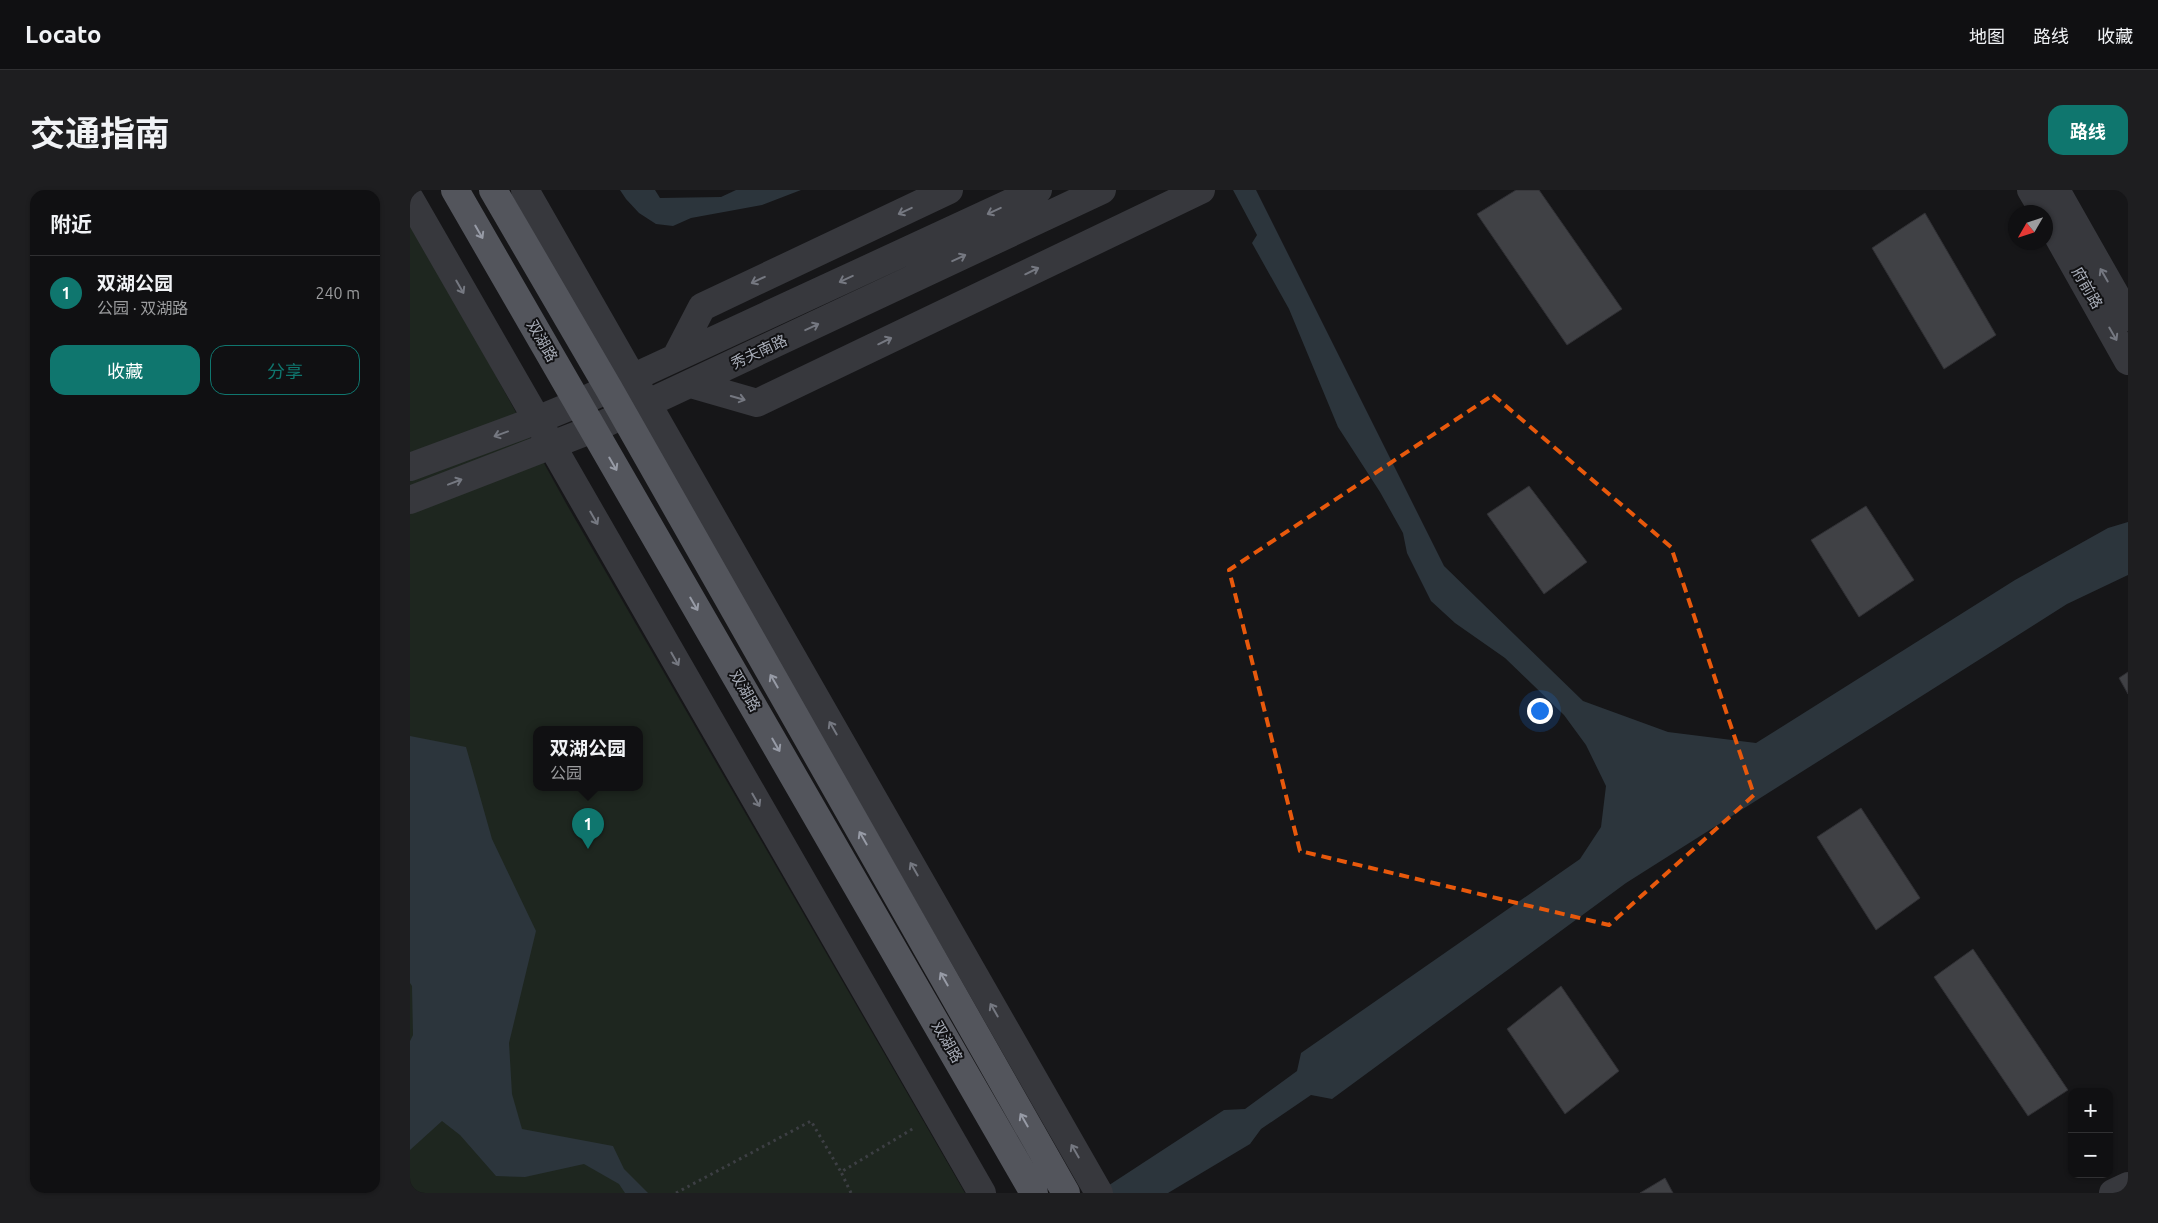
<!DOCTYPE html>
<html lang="zh">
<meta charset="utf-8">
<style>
:root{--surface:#101012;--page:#1e1e20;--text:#f1f3f6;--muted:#9c9d9f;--line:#303032;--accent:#0f766e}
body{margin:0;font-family:Ubuntu,"Noto Sans SC",sans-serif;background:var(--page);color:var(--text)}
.controls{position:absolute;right:15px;bottom:15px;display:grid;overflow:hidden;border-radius:10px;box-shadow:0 1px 4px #0004}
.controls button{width:45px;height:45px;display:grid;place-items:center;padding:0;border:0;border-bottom:1px solid var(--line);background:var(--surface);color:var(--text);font:25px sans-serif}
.compass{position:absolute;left:1598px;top:15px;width:45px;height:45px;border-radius:50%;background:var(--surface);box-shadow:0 1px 4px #0004;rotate:231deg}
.you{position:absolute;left:1129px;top:520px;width:18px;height:18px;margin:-12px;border:4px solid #fff;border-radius:50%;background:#1a73e8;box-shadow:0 0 0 8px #1a73e833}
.badge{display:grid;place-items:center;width:32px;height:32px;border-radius:50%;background:var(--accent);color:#fff;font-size:16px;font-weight:700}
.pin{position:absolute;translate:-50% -41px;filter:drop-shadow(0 1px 2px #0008)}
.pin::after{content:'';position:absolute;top:26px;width:18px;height:15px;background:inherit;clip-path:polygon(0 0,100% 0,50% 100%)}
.popup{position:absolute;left:123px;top:536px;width:110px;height:65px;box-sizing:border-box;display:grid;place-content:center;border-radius:10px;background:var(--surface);filter:drop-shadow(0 1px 4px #0005);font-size:16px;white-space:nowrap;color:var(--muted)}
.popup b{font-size:19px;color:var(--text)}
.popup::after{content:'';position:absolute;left:50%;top:100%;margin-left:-10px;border:10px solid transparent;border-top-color:var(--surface)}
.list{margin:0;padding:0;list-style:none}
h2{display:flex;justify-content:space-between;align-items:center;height:65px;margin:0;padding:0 20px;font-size:21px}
h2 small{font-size:16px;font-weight:400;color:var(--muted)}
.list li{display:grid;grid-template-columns:32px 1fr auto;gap:15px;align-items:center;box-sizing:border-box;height:75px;padding:0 20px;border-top:1px solid var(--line)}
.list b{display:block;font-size:19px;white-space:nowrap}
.list p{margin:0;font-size:16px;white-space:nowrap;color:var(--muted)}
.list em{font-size:16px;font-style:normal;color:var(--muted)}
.actions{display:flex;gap:10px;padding:15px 20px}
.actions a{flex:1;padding:11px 0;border:1px solid var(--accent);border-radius:15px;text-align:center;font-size:18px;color:var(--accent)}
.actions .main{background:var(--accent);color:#fff}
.map{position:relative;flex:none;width:1718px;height:1003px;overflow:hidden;border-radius:15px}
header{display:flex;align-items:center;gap:30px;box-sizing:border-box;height:70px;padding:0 25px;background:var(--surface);border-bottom:1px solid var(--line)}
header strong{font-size:24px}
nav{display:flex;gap:28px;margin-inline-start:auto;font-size:18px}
.intro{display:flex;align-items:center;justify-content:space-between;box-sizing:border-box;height:120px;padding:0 30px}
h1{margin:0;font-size:35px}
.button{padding:12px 22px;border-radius:15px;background:var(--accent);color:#fff;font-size:18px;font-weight:700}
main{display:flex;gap:30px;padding:0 30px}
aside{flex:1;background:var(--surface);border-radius:15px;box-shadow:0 1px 4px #0004}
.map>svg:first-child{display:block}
.green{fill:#1e261f;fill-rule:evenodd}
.water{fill:#2c353c}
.building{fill:#404145;stroke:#303034}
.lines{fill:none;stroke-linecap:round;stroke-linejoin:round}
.path{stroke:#3d3f44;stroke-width:3;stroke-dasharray:2.5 4;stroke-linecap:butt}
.minor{stroke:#37383d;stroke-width:28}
.major{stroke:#53555c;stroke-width:28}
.oneway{stroke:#757881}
.oneway2{stroke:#979ba6}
.marked{fill:none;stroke:#e8590c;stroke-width:4;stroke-dasharray:10 6;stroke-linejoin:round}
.labels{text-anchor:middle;stroke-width:4;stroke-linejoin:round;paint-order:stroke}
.street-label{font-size:15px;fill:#a8adb8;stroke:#111113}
</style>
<header>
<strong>Locato</strong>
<nav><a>地图</a><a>路线</a><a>收藏</a></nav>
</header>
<div class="intro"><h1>交通指南</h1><a class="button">路线</a></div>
<main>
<aside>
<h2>附近<small></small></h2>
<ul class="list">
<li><span class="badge">1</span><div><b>双湖公园</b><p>公园 · 双湖路</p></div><em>240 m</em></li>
</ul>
<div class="actions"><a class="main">收藏</a><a>分享</a></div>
</aside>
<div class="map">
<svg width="1718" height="1003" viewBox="0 0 1718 1003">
<rect width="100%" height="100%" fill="#161618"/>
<path class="green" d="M0,34l64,112 93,169 398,688h-555zM127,540h102v58h-102z"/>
<path class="water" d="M210,0h35l5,8 61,-1 15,-7h65l-39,15 -71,13 -18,8 -17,-2 -17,-11 -13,-14z
M823,0h23l188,376 139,135 85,31 88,11 259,-163 93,-52 20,-6v53l-61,29 -441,279 -294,216 -21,-4 -50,34 -11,15 -82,49h-71l127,-83 21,-1 52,-38 4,-18 279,-194 21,-32 5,-41 -20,-41 -22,-30 -59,-57 -50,-35 -24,-22 -24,-48 -4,-20 -23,-41 -42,-65 -49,-118 -37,-66 5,-8z
M0,546l56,11 26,92 44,92 -27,112 3,51 10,35 91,17 11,23 24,24h-23l-6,-9 -35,-20 -59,13 -29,-1 -36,-41 -18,-14 -32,29v-109l3,-6 -1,-49 -2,-3z"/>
<path class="building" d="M1106,0h23l83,119 -55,36 -90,-131z
M1515,23l71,122 -52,34 -72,-121z
M1119,296l58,76 -43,32 -57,-80z
M1456,316l48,74 -55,37 -48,-77z
M1718,482v22l-9,-16z
M1451,618l59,90 -44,32 -59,-93z
M1563,759l95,141 -40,26 -94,-139z
M1151,796l58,85 -54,43 -58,-85z
M1255,988l8,15h-33z"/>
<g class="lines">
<path class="path" d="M266,1003l135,-72 30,51
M441,1003l-10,-21 73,-44"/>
<path class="minor" d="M115,0l574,1003
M1621,0l13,22
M1646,0l72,127
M0,9l572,994
M1636,25l82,146
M266,167l26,-50 247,-117
M281,194l66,19 444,-213
M0,277l127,-47 41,-17 460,-213
M0,310l183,-71 509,-239
M1703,1003l15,-7"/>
<path class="major" d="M45,0l579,1003
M83,0l116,199 457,804"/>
</g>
<defs><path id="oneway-shaft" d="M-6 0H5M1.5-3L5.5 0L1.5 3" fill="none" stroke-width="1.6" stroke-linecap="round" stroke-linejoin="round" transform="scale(1.25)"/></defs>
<g class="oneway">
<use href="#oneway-shaft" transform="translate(495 21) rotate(155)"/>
<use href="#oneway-shaft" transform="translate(584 21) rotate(155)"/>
<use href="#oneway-shaft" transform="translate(549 68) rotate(-25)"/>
<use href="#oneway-shaft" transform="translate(622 81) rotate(-26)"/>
<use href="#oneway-shaft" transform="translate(1694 85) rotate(-120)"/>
<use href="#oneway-shaft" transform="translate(436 89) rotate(155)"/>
<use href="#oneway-shaft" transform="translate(348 90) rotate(155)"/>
<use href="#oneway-shaft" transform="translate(50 97) rotate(60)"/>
<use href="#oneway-shaft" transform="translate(402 137) rotate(-25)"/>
<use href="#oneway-shaft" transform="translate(1703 144) rotate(60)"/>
<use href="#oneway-shaft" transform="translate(475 151) rotate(-26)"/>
<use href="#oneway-shaft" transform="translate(328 208) rotate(16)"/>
<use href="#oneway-shaft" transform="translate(91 244) rotate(160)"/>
<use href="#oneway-shaft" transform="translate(45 292) rotate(-21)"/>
<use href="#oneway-shaft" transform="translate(184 328) rotate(60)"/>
<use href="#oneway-shaft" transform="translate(265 469) rotate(60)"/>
<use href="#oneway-shaft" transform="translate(423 538) rotate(-120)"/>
<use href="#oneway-shaft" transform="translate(346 610) rotate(60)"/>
<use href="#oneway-shaft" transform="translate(504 679) rotate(-120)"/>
<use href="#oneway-shaft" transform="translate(584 820) rotate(-120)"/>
<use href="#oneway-shaft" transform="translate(665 961) rotate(-120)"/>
</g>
<g class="oneway2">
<use href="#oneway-shaft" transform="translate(69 42) rotate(60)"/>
<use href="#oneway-shaft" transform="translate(203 274) rotate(60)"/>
<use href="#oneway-shaft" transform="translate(284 414) rotate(60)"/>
<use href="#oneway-shaft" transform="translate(364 491) rotate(-120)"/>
<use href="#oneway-shaft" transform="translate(366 555) rotate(60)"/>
<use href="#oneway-shaft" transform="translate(453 648) rotate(-120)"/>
<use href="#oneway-shaft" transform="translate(534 789) rotate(-120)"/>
<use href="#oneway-shaft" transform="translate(614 930) rotate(-120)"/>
</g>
<path class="marked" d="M1083,205l178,152 83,248 -145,130 -309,-74 -71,-281z"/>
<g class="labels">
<g class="street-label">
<text transform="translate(1677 98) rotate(60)" y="5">府前路</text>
<text transform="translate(132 151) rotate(60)" y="5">双湖路</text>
<text transform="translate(349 162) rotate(-25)" y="5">秀夫南路</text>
<text transform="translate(335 501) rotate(60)" y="5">双湖路</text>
<text transform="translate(537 852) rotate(60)" y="5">双湖路</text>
</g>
</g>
</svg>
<div class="controls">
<button>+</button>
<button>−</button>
</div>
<svg class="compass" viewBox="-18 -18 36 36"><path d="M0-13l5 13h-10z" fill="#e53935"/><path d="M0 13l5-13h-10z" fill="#9c9d9f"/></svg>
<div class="you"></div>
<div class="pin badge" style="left:178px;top:659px">1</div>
<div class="popup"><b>双湖公园</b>公园</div>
</div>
</main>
